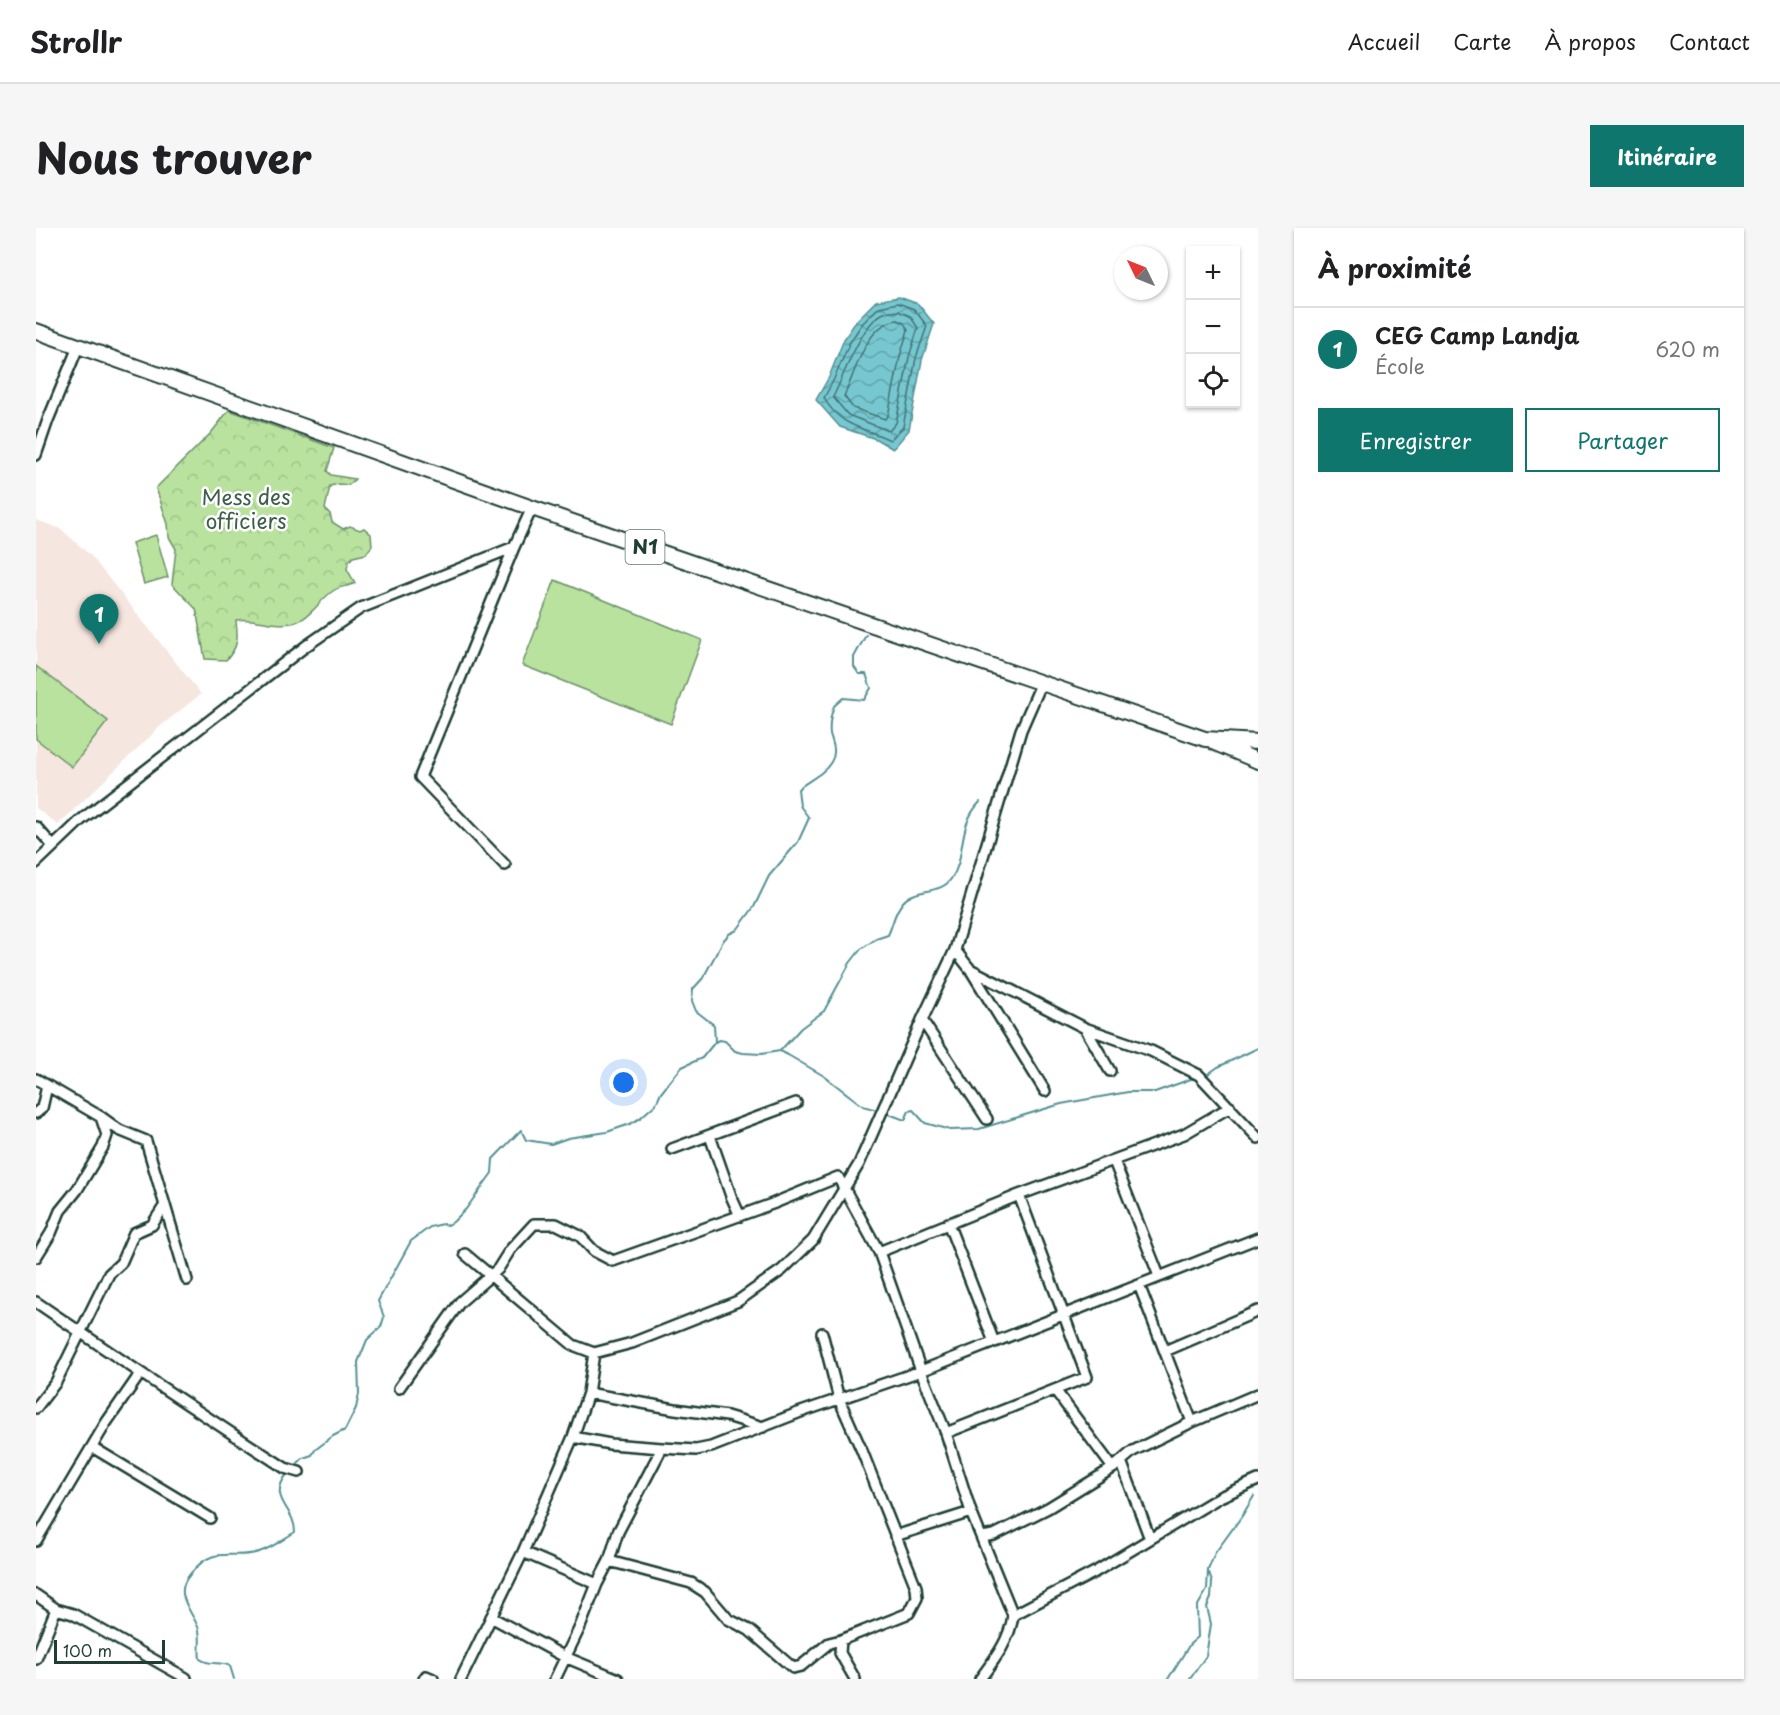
<!DOCTYPE html>
<html lang="fr">
<meta charset="utf-8">
<style>
:root{--surface:#fff;--page:#f6f6f6;--text:#202124;--muted:#757577;--line:#e0e0e0;--accent:#0f766e}
body{margin:0;font-family:"Playpen Sans",sans-serif;background:var(--page);color:var(--text)}
.controls{position:absolute;right:18px;top:18px;display:grid;overflow:hidden;border-radius:0px;box-shadow:0 2px 4px #0004}
.controls button{width:54px;height:54px;display:grid;place-items:center;padding:0;border:0;border-bottom:2px solid var(--line);background:var(--surface);color:var(--text);font:30px sans-serif}
.compass{position:absolute;left:1078px;top:18px;width:54px;height:54px;border-radius:50%;background:var(--surface);box-shadow:0 2px 4px #0004;rotate:313deg}
.scale{position:absolute;left:18px;bottom:15px;width:111px;box-sizing:border-box;padding-left:6px;border:3px solid #1f3d34;border-top:0;font-size:16px;line-height:21px;white-space:nowrap;color:#1f3d34;-webkit-text-stroke:4px #fff;paint-order:stroke}
.you{position:absolute;left:588px;top:855px;width:21px;height:21px;margin:-15px;border:4px solid #fff;border-radius:50%;background:#1a73e8;box-shadow:0 0 0 9px #1a73e833}
.badge{display:grid;place-items:center;width:39px;height:39px;border-radius:50%;background:var(--accent);color:#fff;font-size:20px;font-weight:700}
.pin{position:absolute;translate:-50% -50px;filter:drop-shadow(0 2px 3px #0008)}
.pin::after{content:'';position:absolute;top:32px;width:21px;height:18px;background:inherit;clip-path:polygon(0 0,100% 0,50% 100%)}
.list{margin:0;padding:0;list-style:none}
h2{display:flex;justify-content:space-between;align-items:center;height:78px;margin:0;padding:0 24px;font-size:26px}
h2 small{font-size:20px;font-weight:400;color:var(--muted)}
.list li{display:grid;grid-template-columns:39px 1fr auto;gap:18px;align-items:center;box-sizing:border-box;height:84px;padding:0 24px;border-top:2px solid var(--line)}
.list b{display:block;font-size:22px;white-space:nowrap}
.list p{margin:0;font-size:20px;white-space:nowrap;color:var(--muted)}
.list em{font-size:20px;font-style:normal;color:var(--muted)}
.actions{display:flex;gap:12px;padding:18px 24px}
.actions a{flex:1;padding:14px 0;border:2px solid var(--accent);border-radius:0px;text-align:center;font-size:21px;color:var(--accent)}
.actions .main{background:var(--accent);color:#fff}
.icon{flex:none;width:33px;height:33px;fill:none;stroke:currentColor;stroke-width:2;stroke-linecap:round;stroke-linejoin:round}
.map{position:relative;flex:none;width:1222px;height:1451px;overflow:hidden;border-radius:0px}
header{display:flex;align-items:center;gap:36px;box-sizing:border-box;height:84px;padding:0 30px;background:var(--surface);border-bottom:2px solid var(--line)}
header strong{font-size:28px}
nav{display:flex;gap:33px;margin-inline-start:auto;font-size:21px}
.intro{display:flex;align-items:center;justify-content:space-between;box-sizing:border-box;height:144px;padding:0 36px}
h1{margin:0;font-size:42px}
.button{padding:15px 27px;border-radius:0px;background:var(--accent);color:#fff;font-size:21px;font-weight:700}
main{display:flex;gap:36px;padding:0 36px}
aside{flex:1;background:var(--surface);border-radius:0px;box-shadow:0 2px 4px #0004}
.map>svg:first-child{display:block}
.built{fill:#f6e6e0}
.forest{fill:url(#forest-crowns);stroke:#6c9069;stroke-width:1.5}
.pitch{fill:#b8e29e;stroke:#6c9069;stroke-width:1.5}
.water{fill:url(#water-waves);stroke:#549092;stroke-width:1.5}
.lines{fill:none;stroke-linecap:round;stroke-linejoin:round}
.shore{stroke:#427473;stroke-width:1.5}
.stream{stroke:#549092;stroke-width:2}
.minor-casing{stroke:#1f3d34;stroke-width:14}
.highway-casing{stroke:#1f3d34;stroke-width:18}
.minor{stroke:#fff;stroke-width:9}
.highway{stroke:#fff;stroke-width:14}
.labels{text-anchor:middle;stroke-width:5;stroke-linejoin:round;paint-order:stroke}
.shield{fill:#fff;stroke:#627771;stroke-width:1.5}
.shield-label{font-size:20px;font-weight:bold;fill:#1f3d34}
.park-label{font-size:21px;fill:#3e5e49;stroke:#fff}
</style>
<header>
<strong>Strollr</strong>
<nav><a>Accueil</a><a>Carte</a><a>À propos</a><a>Contact</a></nav>
</header>
<div class="intro"><h1>Nous trouver</h1><a class="button">Itinéraire</a></div>
<main>
<div class="map">
<svg width="1222" height="1451" viewBox="0 0 1222 1451">
<defs>
<pattern id="forest-crowns" width="20" height="18" patternUnits="userSpaceOnUse" patternTransform="scale(1.5)"><rect width="20" height="18" fill="#b8e29e"/><path d="M2 6a3 3 0 1 1 6 0M12 15a3 3 0 1 1 6 0" fill="none" stroke="#9ec389"/></pattern>
<pattern id="water-waves" width="16" height="10" patternUnits="userSpaceOnUse" patternTransform="scale(1.5)"><rect width="16" height="10" fill="#77c7d1"/><path d="M0 5q4-4 8 0t8 0" fill="none" stroke="#61a3aa"/></pattern>
</defs>
<rect width="100%" height="100%" fill="#fff"/>
<filter id="ink" filterUnits="userSpaceOnUse"><feTurbulence type="fractalNoise" baseFrequency=".0167" numOctaves="2"/><feDisplacementMap in="SourceGraphic" scale="12" xChannelSelector="R" yChannelSelector="G"/><feConvolveMatrix kernelMatrix="1 2 1 2 8 2 1 2 1" color-interpolation-filters="sRGB"/></filter>
<g filter="url(#ink)">
<path class="built" d="M0,292l25,9 30,27 110,138 -38,30 -105,101 -22,-17z"/>
<path class="forest" d="M193,182l105,38 -7,23 4,4 24,4 -6,6 -10,-1 -9,2 -5,23 5,5 2,8 11,7 7,-3 10,4 4,-2 7,6 1,12 -6,8 -13,3 -5,5 -1,7 8,14c-7,4 -16,3 -22,8 -15,10 -22,28 -41,32 -18,4 -38,-6 -56,-3 2,17 3,27 -10,40l-21,-1 -9,-50 -24,-25 4,-35 -7,-12 -1,-13 -12,-36 55,-55z"/>
<path class="pitch" d="M120,307l12,42 -24,7 -12,-41z
M519,352l147,60 -31,84 -149,-59z
M0,438l72,55 -36,46 -36,-28z"/>
<path class="water" d="M863,69l19,7 16,20 -12,36 -13,70 -16,19 -17,-10 -36,-12 -24,-27 13,-23 15,-38 13,-19 19,-19z"/>
<g class="lines">
<path class="shore" d="M862,75l16,6 13,17 -11,32 -13,69 -13,13c-27,-13 -50,-13 -66,-42l10,-19 16,-37 12,-18 17,-17z
M862,83l12,5 8,12 -9,29 -13,66 -7,8 -41,-16 -15,-18c11,-21 28,-74 51,-84 4,-1 10,-1 14,-2z
M861,92l7,3 4,7 -8,26 -12,60 -3,3 -32,-11 -9,-12c12,-24 21,-71 53,-76z"/>
<path class="stream" d="M679,814l4,-2 6,1 10,10 8,2 18,1 19,-3 8,4 36,21 39,30 18,5
M744,823l21,-23 23,-17 26,-48 11,-14 15,-10 12,-4c6,-12 5,-21 15,-33 13,-15 37,-7 48,-23 16,-22 5,-52 29,-77
M1169,848l13,-9 40,-19
M850,885l19,7 4,-9 4,-1 12,13 25,7 29,-1 82,-25 67,-12h27l36,-13h9
M258,1239l9,-9 9,-3 3,-5 18,-14 12,-6 11,-22 3,-14 -1,-32 9,-22 14,-13 3,-10 -6,-16 33,-60 19,-14 13,-3 5,1 5,-3 13,-13 26,-36 1,-14 28,-29 5,10 25,4 17,-6 39,-6 23,-8 10,-6 16,-14 5,-11 21,-26 20,-9 13,-16 -1,-17 -18,-14 -4,-10 1,-12 10,-11 20,-37 6,-7 8,-4 17,-23 15,-31 29,-34 11,-24 -9,-12 -2,-17c11,-9 26,-15 33,-27 6,-10 2,-18 -1,-28 -1,-9 1,-20 4,-28l9,-8 21,2 7,-12 -5,-14h-7l-5,-7v-10l12,-22
M198,1451l-4,-13c-10,-5 -21,0 -30,-7 -2,-11 2,-21 -2,-32 -4,-11 -13,-20 -15,-33 -1,-9 3,-15 8,-21 25,-30 39,-12 68,-21 13,-4 24,-13 36,-20 0,-25 -29,-33 -7,-59
M1132,1451l22,-35 8,-7 -1,-30 10,-17 1,-20 7,-17 27,-37 12,-20
M1154,1451l16,-23 5,-32 -4,-17 4,-9 1,-16 -3,-9"/>
<g class="minor-casing">
<path id="minor" d="M0,227l12,-35 30,-73
M0,599l17,19
M0,635l45,-43 225,-174 55,-38 153,-61
M469,637l-85,-88 94,-230 18,-39
M919,722l15,19 75,122
M934,741l115,59 66,23 48,24 59,63
M886,792l65,99
M1049,800l25,43
M0,851l65,38 18,13 27,11 41,139
M0,885l6,-5 5,-22
M674,908l21,60 9,20
M636,921l124,-46
M1078,933l45,115
M912,995l46,119
M843,1024l140,-57 165,-61 46,-27
M429,1026l108,91 21,8 38,-10 106,-42 44,-31 31,-30 46,-76 63,-144 33,-70 66,-220 21,-48
M0,1029l15,-24 9,-22 17,-21 26,-43 4,-12 -6,-18
M1103,1057l53,137
M0,1074c82,56 165,112 249,166l14,4
M1129,1123l93,-40
M363,1160l61,-86 38,-33 12,-19 24,-26h22l24,12 14,15 19,10 159,-57 66,-27 41,75 42,119 25,62
M1019,1162l58,78
M552,1165l87,16 52,7 36,11
M0,1180l20,-26 53,-108 12,-11 13,-30 18,-8 13,-20
M537,1209l37,7 52,4 34,2 15,-3 87,-34 123,-42 337,-133
M56,1219l118,71
M1085,1233l29,78
M859,1308l76,-24
M946,1309l12,-2 54,-27 65,-40 20,-17 59,-29 66,-28
M0,1313l70,-118 34,-49
M487,1324l74,32
M573,1333l82,22 14,9 23,27 21,11 44,38 8,-2 28,-23 12,-3 68,-27 8,-15 -1,-11 -54,-136 -23,-52 -17,-66
M0,1367l20,14 17,5 113,64
M977,1387l82,-43 125,-75 38,-17
M455,1389l74,40 53,22
M805,1412l-1,13 15,26
M0,1431l20,-50
M388,1451l2,-3 7,3
M425,1451l62,-127 50,-115 15,-44 6,-40
M519,1451l25,-52 17,-43 12,-23 9,-29 44,-84
M944,1451c15,-20 30,-39 33,-64l-42,-103 -25,-79 141,-56 -68,-182"/>
</g>
<g class="highway-casing">
<path id="highway" d="M0,103l496,177 673,231 53,3
M1179,515l43,18"/>
</g>
<use href="#minor" class="minor"/>
<use href="#highway" class="highway"/>
</g>
</g>
<g class="labels">
<rect class="shield" x="589.5" y="302" width="39" height="34" rx="4.5"/>
<g class="shield-label">
<text x="609" y="326">N1</text>
</g>
<g class="park-label">
<text x="210" y="277">Mess des<tspan x="210" dy="24">officiers</tspan></text>
</g>
</g>
</svg>
<div class="controls">
<button>+</button>
<button>−</button>
<button><svg class="icon" aria-label="locate" viewBox="0 0 24 24"><circle cx="12" cy="12" r="6"/><path d="M12 2v4M12 18v4M2 12h4M18 12h4"/></svg></button>
</div>
<svg class="compass" viewBox="-18 -18 36 36"><path d="M0-13l5 13h-10z" fill="#e53935"/><path d="M0 13l5-13h-10z" fill="#757577"/></svg>
<div class="scale">100 m</div>
<div class="you"></div>
<div class="pin badge" style="left:63px;top:416px">1</div>
</div>
<aside>
<h2>À proximité<small></small></h2>
<ul class="list">
<li><span class="badge">1</span><div><b>CEG Camp Landja</b><p>École</p></div><em>620 m</em></li>
</ul>
<div class="actions"><a class="main">Enregistrer</a><a>Partager</a></div>
</aside>
</main>
